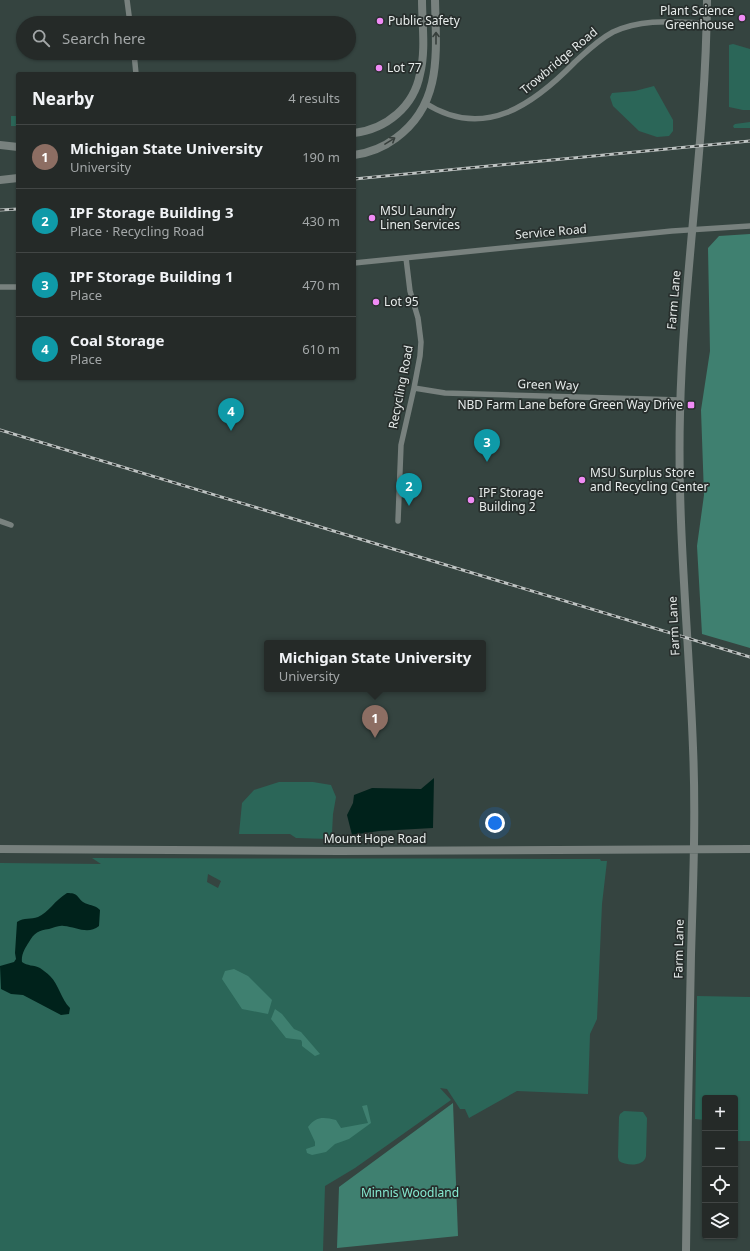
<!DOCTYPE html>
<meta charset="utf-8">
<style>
:root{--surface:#252a28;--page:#313634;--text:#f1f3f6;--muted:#a3a7a8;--line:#424645;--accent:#db2777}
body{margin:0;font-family:"Noto Sans",sans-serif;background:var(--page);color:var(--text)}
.controls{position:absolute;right:12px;bottom:12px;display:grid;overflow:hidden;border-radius:4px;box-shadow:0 1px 3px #0004}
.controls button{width:36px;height:36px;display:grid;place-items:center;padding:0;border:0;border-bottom:1px solid var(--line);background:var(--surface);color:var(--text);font:20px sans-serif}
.you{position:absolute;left:495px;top:823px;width:14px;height:14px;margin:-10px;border:3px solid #fff;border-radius:50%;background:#1a73e8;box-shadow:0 0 0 6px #1a73e833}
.badge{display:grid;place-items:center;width:26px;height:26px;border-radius:50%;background:var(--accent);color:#fff;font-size:13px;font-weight:700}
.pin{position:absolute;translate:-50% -33px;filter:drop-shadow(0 1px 2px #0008)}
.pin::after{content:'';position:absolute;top:21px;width:14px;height:12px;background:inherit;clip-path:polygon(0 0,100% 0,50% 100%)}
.popup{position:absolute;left:264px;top:640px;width:222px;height:52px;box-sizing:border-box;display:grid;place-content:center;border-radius:4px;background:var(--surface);filter:drop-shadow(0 1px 3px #0005);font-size:13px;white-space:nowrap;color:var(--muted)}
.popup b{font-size:15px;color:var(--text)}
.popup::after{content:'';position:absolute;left:50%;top:100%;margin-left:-8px;border:8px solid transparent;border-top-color:var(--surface)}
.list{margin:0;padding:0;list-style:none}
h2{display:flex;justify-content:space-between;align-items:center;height:52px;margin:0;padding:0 16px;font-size:17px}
h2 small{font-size:13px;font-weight:400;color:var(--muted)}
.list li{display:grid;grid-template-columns:26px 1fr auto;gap:12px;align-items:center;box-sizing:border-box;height:64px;padding:0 16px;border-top:1px solid var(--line)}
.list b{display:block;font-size:15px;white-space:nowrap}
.list p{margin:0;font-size:13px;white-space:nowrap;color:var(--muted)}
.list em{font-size:13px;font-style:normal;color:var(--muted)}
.icon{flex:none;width:22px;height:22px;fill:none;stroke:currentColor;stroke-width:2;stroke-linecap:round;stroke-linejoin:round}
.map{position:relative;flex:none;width:750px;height:1251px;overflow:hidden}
.search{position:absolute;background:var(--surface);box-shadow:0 1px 3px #0004;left:16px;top:16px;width:340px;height:44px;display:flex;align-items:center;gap:10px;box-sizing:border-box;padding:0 14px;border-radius:22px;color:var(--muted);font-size:15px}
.panel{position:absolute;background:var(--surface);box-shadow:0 1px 3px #0004;left:16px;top:72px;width:340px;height:308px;border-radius:4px}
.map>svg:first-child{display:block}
.built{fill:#354440;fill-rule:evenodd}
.green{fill:#2b6658;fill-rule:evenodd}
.forest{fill:#3f8070}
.water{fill:#00221b}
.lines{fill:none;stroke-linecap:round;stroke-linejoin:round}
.street{stroke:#78817e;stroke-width:5.5}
.secondary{stroke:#78817e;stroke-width:8}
.rail-casing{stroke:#bec3c2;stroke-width:3}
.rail{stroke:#272e2c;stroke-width:1.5;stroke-dasharray:4.5;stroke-linecap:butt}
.oneway{stroke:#373f3c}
.poi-dot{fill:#f08bf5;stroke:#272e2c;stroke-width:1.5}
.labels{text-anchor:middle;stroke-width:3.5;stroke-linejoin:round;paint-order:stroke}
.poi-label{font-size:12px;fill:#e7eceb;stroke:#272e2c;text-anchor:start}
.street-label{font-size:12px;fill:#e7eceb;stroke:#272e2c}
.park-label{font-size:12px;fill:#86ead1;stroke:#272e2c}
</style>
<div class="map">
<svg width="750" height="1251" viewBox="0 0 750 1251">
<rect width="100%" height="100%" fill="#313836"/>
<path class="built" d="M0,0h750v1251h-750zM23,23h326v30h-326zM18,74h336v304h-336zM267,643h216v46h-216zM705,1098h30v138h-30z"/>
<path class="green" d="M733,44l17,5v61h-7l-14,-3v-62z
M654,86l19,34v11l-4,5 -12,1 -18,-6 -26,-25 -3,-9 2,-4 23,-2z
M11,116h7v10h-7z
M750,122v6h-16l-1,-2 2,-2z
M279,782h34l18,3 5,12 -3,17 -1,19 -3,6 -33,-1 -6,-4h-51l3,-31 12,-13z
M92,858c169,1 339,0 508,1l1,2h6l-5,43 -5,115 -7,15 -2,60 -71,-3 -48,27 -4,-9h-5l-13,-20 -7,-1 11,12 -96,68 -30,18 -2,65h-323v-388l101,1zM208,874l13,7 -3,7 -11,-6z
M697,996l53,1v144h-15v-43h-30v22l-10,-1z
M624,1111l19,1 4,6 -1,38c-2,11 -20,10 -27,5l-1,-4 1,-40 1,-3z"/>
<path class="forest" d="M750,234v414l-48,-14 -5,-88 7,-51 -3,-85 9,-59 -2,-103 11,-12z
M234,969l14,7 24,24 -4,14 -26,-5 -20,-30 3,-8z
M275,1009l7,5 12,15 7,3 19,22 -5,2 -13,-10v-4l-1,-2 -15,-2 -15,-19z
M453,1103l5,133 -121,12 2,-61z
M367,1105l4,18 -22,16 -14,5 -9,8 -14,3 -5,-2 -1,-4 9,-3v-4l-7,-15c8,-11 16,-10 28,-7l5,8 27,-5 -6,-17z"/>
<path class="water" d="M434,778l-1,50 -54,3 -27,4 -5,-20 6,-12 1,-8 18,-7 49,1z
M67,893c11,0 9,3 16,9 6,4 11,2 17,8l-1,16c-11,9 -23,1 -35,0 -6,-1 -10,2 -15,3 -10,1 -15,4 -20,13 -4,6 -8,13 -7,20 5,4 12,3 18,6 3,2 7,5 10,8 9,9 11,23 20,32l-1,6 -8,1 -38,-20 -12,-1 -10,-5 -1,-23 14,-4 2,-3 -1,-6 2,-31c7,-5 14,-2 21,-5 10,-4 17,-17 29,-24z"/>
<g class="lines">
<path class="street" d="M127,0l3,23
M134,53l2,21
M425,103c59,38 109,1 150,-41 12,-11 23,-22 38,-30 30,-14 62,-10 93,-9
M354,263l318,-32 78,-5
M0,287h18
M414,388l31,5 235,7
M0,521l11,4
M398,521l3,-76 13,-57 6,-32 1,-14 -3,-24 -8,-27 -4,-33"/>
<path class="secondary" d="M354,133c33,-4 60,-27 66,-59 6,-24 2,-50 2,-74
M0,145l18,2
M354,155c15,-2 30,-8 42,-17 47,-34 40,-87 39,-138
M0,180l18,-2
M0,849l339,2 411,-2
M686,1251c1,-99 3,-197 5,-296 2,-69 5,-138 2,-207 -4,-112 -16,-222 -13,-334 3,-138 26,-275 27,-414"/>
<g class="rail-casing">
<path id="rail" d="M354,179l396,-38
M0,210l18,-1
M0,430l750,227"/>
</g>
<use href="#rail" class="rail"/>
</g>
<defs><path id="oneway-shaft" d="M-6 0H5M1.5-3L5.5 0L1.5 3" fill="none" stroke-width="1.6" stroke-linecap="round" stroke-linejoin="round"/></defs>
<g class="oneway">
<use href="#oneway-shaft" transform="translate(436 38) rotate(-90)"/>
<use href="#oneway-shaft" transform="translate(390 141) rotate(-32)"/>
</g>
<g class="poi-dot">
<circle cx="742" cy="18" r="4"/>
<circle cx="380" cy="21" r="4"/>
<circle cx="379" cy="68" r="4"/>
<circle cx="372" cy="218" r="4"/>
<circle cx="376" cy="302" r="4"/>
<rect x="687" y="401" width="8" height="8" rx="2"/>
<circle cx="582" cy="480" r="4"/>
<circle cx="471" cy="500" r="4"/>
</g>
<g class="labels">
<g class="poi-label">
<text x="734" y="15" text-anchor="end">Plant Science<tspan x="734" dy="14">Greenhouse</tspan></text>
<text x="388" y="25">Public Safety</text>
<text x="387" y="72">Lot 77</text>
<text x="380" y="215">MSU Laundry<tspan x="380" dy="14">Linen Services</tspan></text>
<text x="384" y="306">Lot 95</text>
<text x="683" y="409" text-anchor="end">NBD Farm Lane before Green Way Drive</text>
<text x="590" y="477">MSU Surplus Store<tspan x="590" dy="14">and Recycling Center</tspan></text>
<text x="479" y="497">IPF Storage<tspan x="479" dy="14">Building 2</tspan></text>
</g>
<g class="street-label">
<text transform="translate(559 61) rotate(-40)" y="4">Trowbridge Road</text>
<text transform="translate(551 232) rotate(-5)" y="4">Service Road</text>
<text transform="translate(674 300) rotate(-85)" y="4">Farm Lane</text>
<text transform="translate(548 385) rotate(2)" y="4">Green Way</text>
<text transform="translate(401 387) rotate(-79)" y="4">Recycling Road</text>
<text transform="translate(674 626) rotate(-93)" y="4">Farm Lane</text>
<text x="375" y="843">Mount Hope Road</text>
<text transform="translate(679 949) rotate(-89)" y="4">Farm Lane</text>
</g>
<g class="park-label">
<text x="410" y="1197">Minnis Woodland</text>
</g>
</g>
</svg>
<div class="controls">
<button>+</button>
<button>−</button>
<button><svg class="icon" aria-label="locate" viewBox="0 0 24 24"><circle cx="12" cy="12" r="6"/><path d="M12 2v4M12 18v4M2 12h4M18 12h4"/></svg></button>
<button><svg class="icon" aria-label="layers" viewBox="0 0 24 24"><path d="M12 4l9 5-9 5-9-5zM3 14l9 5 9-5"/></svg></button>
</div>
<div class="you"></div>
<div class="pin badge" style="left:375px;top:738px;background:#8d6e63">1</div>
<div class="popup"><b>Michigan State University</b>University</div>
<div class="pin badge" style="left:409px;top:506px;background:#0f9aa8">2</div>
<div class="pin badge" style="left:487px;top:462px;background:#0f9aa8">3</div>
<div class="pin badge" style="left:231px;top:431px;background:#0f9aa8">4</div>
<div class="search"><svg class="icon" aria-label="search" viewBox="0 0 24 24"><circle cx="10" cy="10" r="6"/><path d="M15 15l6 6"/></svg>Search here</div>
<section class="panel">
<h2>Nearby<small>4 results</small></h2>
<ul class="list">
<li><span class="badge" style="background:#8d6e63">1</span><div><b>Michigan State University</b><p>University</p></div><em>190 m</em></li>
<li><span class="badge" style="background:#0f9aa8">2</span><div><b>IPF Storage Building 3</b><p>Place · Recycling Road</p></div><em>430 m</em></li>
<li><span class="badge" style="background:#0f9aa8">3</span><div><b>IPF Storage Building 1</b><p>Place</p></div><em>470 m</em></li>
<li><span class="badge" style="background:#0f9aa8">4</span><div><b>Coal Storage</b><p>Place</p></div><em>610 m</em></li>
</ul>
</section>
</div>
